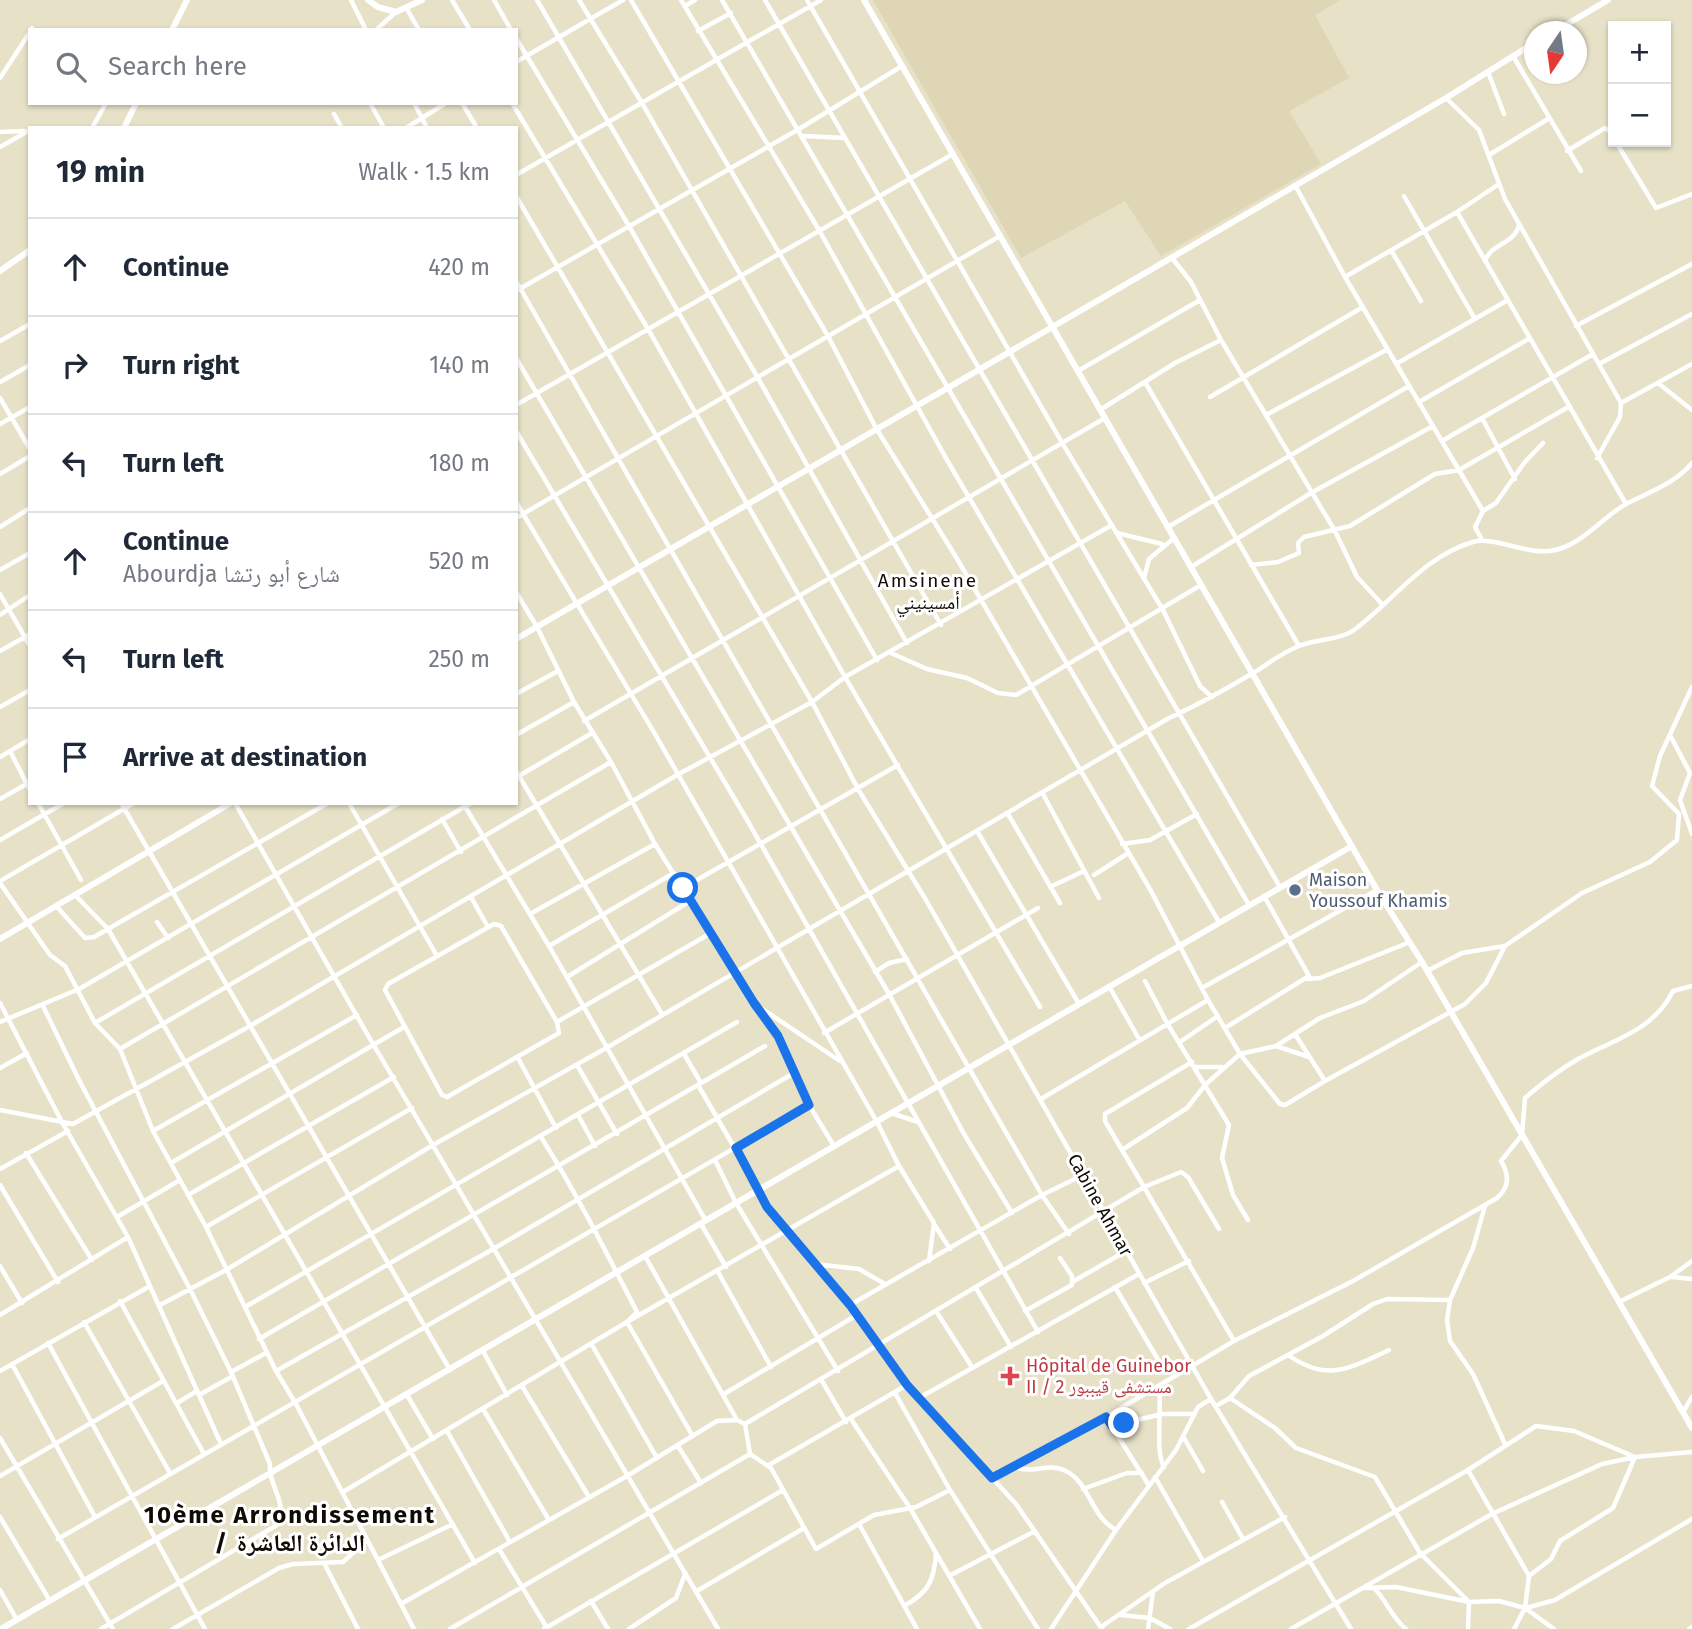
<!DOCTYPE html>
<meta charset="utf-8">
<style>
:root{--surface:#fff;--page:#f2f2f3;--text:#1f2937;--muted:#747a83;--line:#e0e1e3}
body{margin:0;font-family:"Fira Sans","Noto Naskh Arabic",sans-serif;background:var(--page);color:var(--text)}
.controls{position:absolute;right:21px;top:21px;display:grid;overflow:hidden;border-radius:0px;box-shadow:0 2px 5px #0004}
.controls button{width:63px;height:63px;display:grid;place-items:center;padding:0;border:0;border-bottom:2px solid var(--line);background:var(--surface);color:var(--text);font:35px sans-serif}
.compass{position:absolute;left:1524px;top:21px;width:63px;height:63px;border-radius:50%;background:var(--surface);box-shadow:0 2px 5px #0004;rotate:193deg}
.stop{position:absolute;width:21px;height:21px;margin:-16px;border:5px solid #1a73e8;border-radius:50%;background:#fff}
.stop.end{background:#1a73e8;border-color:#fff;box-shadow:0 2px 7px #0008}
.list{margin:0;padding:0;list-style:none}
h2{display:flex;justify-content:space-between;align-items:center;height:91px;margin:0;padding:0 28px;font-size:30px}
h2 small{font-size:23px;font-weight:400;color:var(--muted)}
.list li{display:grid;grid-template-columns:46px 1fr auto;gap:21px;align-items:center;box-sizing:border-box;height:98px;padding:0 28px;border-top:2px solid var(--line)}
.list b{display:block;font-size:26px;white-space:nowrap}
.list p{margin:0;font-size:23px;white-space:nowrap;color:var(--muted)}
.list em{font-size:23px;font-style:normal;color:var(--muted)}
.icon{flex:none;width:38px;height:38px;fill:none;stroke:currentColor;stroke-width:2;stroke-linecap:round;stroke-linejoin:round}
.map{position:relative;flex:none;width:1692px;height:1629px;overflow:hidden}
.search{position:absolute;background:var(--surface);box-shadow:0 2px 5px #0004;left:28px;top:28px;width:490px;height:77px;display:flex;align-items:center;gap:18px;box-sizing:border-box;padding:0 24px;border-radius:0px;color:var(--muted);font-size:26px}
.panel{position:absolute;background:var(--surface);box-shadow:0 2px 5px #0004;left:28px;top:126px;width:490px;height:679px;border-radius:0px}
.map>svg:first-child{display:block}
.built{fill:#ded6b4}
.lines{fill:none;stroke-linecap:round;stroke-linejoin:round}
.street{stroke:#fff;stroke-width:4.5}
.secondary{stroke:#fff;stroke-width:6}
.route{stroke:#1a73e8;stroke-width:9}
.service-dot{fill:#5c6f8a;stroke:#fff;stroke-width:2.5}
.health-dot{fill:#e0444e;stroke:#fff;stroke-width:2.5}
.labels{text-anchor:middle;stroke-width:6;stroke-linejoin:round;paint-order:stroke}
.service-label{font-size:18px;fill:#4e5e75;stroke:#fff;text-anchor:start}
.street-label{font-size:18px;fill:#0f0c05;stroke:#fff}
.health-label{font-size:18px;fill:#be3a42;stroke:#fff;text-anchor:start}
.neighbourhood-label{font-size:19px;letter-spacing:2px;fill:#0f0c05;stroke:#fff}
.district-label{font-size:24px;font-weight:bold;letter-spacing:2px;fill:#0f0c05;stroke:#fff}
</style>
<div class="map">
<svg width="1692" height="1629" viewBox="0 0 1692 1629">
<rect width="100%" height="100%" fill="#e7e1c7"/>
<path class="built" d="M873,0h467l-25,15 34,63 -60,33 32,53 -160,92 -36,-55 -104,57z"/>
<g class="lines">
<path class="street" d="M351,0l15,30
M452,0l18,30
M494,0l17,30
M537,0l221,378 149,265
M579,0l63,103 299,522
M631,0l198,338 47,90 80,129 195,334 57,109 32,54 40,50 5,1 40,-24
M681,0l138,230 128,230 272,462
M722,0l527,905
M765,0c171,296 344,591 515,887
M807,0l254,441 102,169 37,76 12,11
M685,6l10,-6
M407,9l12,21
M31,30l1,-2
M376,30l20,-18
M698,31l33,-18
M516,38l113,188 248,434
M1513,56l68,115
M516,62l107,-62
M1488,72l16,42
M0,78l30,-46
M1446,98l33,32 26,69 116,204 -1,14 -23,41
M370,103l14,25
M414,103l13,25
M462,103l15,25
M512,103l136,226 197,348 195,330
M334,114l8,14
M92,128l14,-25
M406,128l40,-25
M0,132l24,-1
M803,136l42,2
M1616,142l40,66 36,-14
M0,147l30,-17
M1567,151l38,-23 8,6
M1489,155l59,-36
M516,175l305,-175
M1295,185l50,92 138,234
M1404,196l71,123
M1457,212l169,292
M1391,250l30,51
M1172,258l19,24 30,58 114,191 22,46 25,27
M1485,261c6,-18 29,-16 34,-36
M1345,277l112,-65 42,-28
M516,281l526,914 27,39
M516,291l283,-162 103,-63
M1576,326l116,-62
M0,341l30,-17
M516,358l373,636 75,140 48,79
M1396,364l112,-64
M1599,364l93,-50
M1078,371l122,-71
M0,382l30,-17
M1145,382l154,264
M1658,383l34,27
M1210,397l153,-90
M0,398l30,51
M1419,402l111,-64
M1621,403l71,-39
M516,405l437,-251
M1100,410l75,-47 46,-23
M1266,415l122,-66
M1482,418l33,61
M0,424l30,-17
M516,431l230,387 292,514
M1442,441l151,-87
M0,474l30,-18
M516,518l484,-282
M1112,525l-267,152 -33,25 46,87 68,111 285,499 140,230
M0,527l30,-19
M1168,527l241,-141
M1117,533l45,11
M1482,540l-7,-13 8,-16 13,-8 28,-40 19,-20
M1251,565l27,-3 21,-9 -1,-10 6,-6 46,-11 85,-52 24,-4 111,-64
M1191,567l120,-74 122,-67
M0,570l30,-17
M1144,578l5,-19 25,-21
M516,592l21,35 37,75 37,60 44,82 99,159 24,33 31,69 25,41
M0,594l30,52
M0,615l30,-20
M0,651l30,-17
M891,653l36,16 40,9 31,15 18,2 185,-110
M516,694l42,-23
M0,707l30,-17
M584,721l521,-303
M516,735l58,-33
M1670,735l20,38 -10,27 12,34
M10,751l20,39
M0,757l30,-18
M516,771l146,243
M517,777l75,-44
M1043,794l56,104
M0,799l30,-17
M38,803l43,77
M121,803l329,567
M235,803l131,229 352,597
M349,803l88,153
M463,803l86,143 157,275
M1008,814l52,89
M442,819l19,33
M977,831l102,173
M0,840l64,-37
M1122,844l28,-4 47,-26
M1094,875l33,-21
M0,881l134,-78
M0,883l50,72 15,11 30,57 25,26 33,82 53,96 70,144 20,33 118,225
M1050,887l34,-16
M683,888l215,-123
M76,896l32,33 367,634
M471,897l17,30
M57,907l28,31 9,-1 234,-134
M530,914l125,-70
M157,922l11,16
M494,924l7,2 56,96 2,11 -112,64 -5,-2 -57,-105 3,-6z
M549,946l125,-73
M1427,971l35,-18 43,-7
M875,972l14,-9 18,-4
M567,977l123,-76
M1307,979l13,-1 90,-36
M1145,981l22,42 62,102 -7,33 11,37 15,25
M1109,986l30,53
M1202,988l175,-98
M0,1003l63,121 65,113 93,207
M43,1006l36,74 111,209 41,83 39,92c-2,23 19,38 7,61l-176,104
M758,1006l82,55
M0,1022l79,-33 320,-186
M557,1022l154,-89
M95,1023l376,-220
M1225,1028l84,-52 -45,-80
M824,1033l214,-125
M1295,1034l30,47 140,-77 21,-21 19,-37 77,-53 68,-31 27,-22 2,-26 -27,-28 8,-30 32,-69
M1180,1042l38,-26
M1276,1046l33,11
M120,1049l491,-287
M684,1054l17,29
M518,1058l38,70
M577,1065l40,69
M1195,1067h27
M0,1068l27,-15
M698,1085l61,105
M1041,1099l167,-99
M0,1110l73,14 177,-98 427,-251 135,-73 -296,-506
M891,1113l27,9
M578,1115l17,31
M153,1131l204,-116
M541,1137c36,57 65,115 96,175l-10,10 65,113
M1122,1150l-17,-29v-7l87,-52
M26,1153l66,107
M715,1160l21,43 102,168
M171,1163l233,-136
M899,1166l35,57 -5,38
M0,1169l68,-38
M0,1185l58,97
M758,1192l92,113 57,80 109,119 86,125
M188,1195l206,-118
M1485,1206l-12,42 -23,52 -3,20 3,21 23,33 32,70
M117,1217l63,-37
M701,1224l25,43
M934,1224l16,25
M206,1227l206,-119
M1219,1229l-31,-52 -7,-5 -37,15 90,154
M645,1256l92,164 8,4 5,30 21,14 45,81 58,-34 42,-8 34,-17 -55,-97
M815,1264l44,5 26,15
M0,1266l22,37
M718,1272l53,95
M1672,1277l20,2
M1074,1281l52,-30
M1144,1283l45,-22
M1115,1287l45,76
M976,1288l35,59
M120,1301l84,153
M1619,1302l51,-25 22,-16
M160,1305l66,-35 207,-125 175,-98 561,-329c29,-13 57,-29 84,-45 15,-9 30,-21 46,-27 17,-7 41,-6 55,-16 39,-29 70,-74 119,-88 20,-6 52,12 77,9 31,-4 51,-33 76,-47 23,-12 50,-21 66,-41
M850,1305l192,-110 41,-20
M245,1307l492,-285
M936,1311l36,56
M1025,1311l47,-26v-9l-12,-18
M0,1315l128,-78
M84,1322l86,151
M259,1339l506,-293
M48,1343l157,286
M592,1345l65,113
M483,1351l24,44
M1288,1355c40,28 62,13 101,-5
M12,1364l83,153
M0,1371l150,-85
M276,1371l219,-123 299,-175
M231,1372l35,-19
M822,1381l24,41
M522,1386l67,111
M1159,1386c3,22 -4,66 5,81
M724,1394l133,-79
M199,1395l34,-19
M407,1395l26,44
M919,1398l220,-124
M1230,1398l45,30 21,20 79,29 45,76 49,49 -1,27
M177,1403l20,-12
M1216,1406l14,-8 19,-22 74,-40 50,-32 14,-5 63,1
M483,1409l66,111
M1683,1412l9,-15
M1106,1417l42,67
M851,1419l59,89 70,121
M745,1424l399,-237 -22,-37 65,-42 19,-24 34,-30 36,-8 44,-28 44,-17 58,-39
M1112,1426l50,-12h31
M447,1431l63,111
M0,1438l113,191
M1184,1438l19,33
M678,1446l23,37
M769,1465l138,-80
M1017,1468c15,6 31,-6 49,3 24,12 25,46 50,59
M1468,1470l61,106 -4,32 -11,21
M0,1476l163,-95
M1155,1477l48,84
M992,1478l114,-61 128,-76 119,-60 144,-83c13,-11 12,-24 4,-37l21,-26 3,-37c17,-15 34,-28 53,-39 37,-20 75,-28 95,-68l19,-5
M1083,1489l44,-16h15
M950,1490l88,139
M343,1492l284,-170 272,-156 -22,-44 -222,-388 -139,-232
M1222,1502l21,37
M0,1517l50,84
M859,1524l58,105
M58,1539l751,-434
M499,1549l48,79
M378,1560l75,-36
M324,1563l34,66
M949,1576l86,-45
M1529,1576l22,-17 9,-18 53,-33 22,-51
M1365,1588l31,-1 73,15 30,-1 26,7 29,21
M1374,1588c13,13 18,30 32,41
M0,1590l17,30
M697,1591l107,-63
M591,1601l17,28
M401,1604l226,-128 90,-55 20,-1
M904,1606c24,-13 30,-25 32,-52
M1526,1608l29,-8 137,-81
M1121,1615l29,3 20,11
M1101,1627l64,-44 120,-66
M173,1629l106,-61 14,-4 50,-2 24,-22
M450,1629l300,-175
M544,1629l239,-139
M629,1629l47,-31 9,-24
M1051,1629l65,-99 60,-80 22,-43 13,-8
M1148,1629l5,-37
M1189,1629l279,-159 68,-44 38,5 61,26
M1291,1629l201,-115 110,-50 33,-7 57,-5
M1689,1629l3,-2"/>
<path class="secondary" d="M368,0l10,7 18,5 26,-12
M864,0l513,890 45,72 270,466
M172,30l15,-30
M1554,32l54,-32
M124,128l12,-25
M0,271l30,-21
M516,639l930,-541 88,-55
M0,939l231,-136
M1,1629l1351,-783"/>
</g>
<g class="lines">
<path class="route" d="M683,888l71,115 24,33 31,69 -73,43 31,59 83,98 57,80 85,93 114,-61 6,9 12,-3"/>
</g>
<circle class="service-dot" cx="1295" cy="890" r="7"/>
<path class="health-dot" d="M1006.5 1365.5h7v7h7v7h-7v7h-7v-7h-7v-7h7z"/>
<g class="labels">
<g class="service-label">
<text x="1309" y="886">Maison<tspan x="1309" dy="21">Youssouf Khamis</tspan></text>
</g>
<g class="street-label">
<text transform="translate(1100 1205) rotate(61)" y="6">Cabine Ahmar</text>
</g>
<g class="health-label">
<text x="1026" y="1372">Hôpital de Guinebor<tspan x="1026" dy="21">II / مستشفى قيببور 2</tspan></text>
</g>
<g class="neighbourhood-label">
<text x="928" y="587">Amsinene<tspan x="928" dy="22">أمسينيني</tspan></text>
</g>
<g class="district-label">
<text x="290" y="1523">10ème Arrondissement<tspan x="290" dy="28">/ الدائرة العاشرة</tspan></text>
</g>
</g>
</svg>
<div class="controls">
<button>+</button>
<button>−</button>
</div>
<svg class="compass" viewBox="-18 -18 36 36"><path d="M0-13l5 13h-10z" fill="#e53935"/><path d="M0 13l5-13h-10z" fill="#747a83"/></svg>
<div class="stop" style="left:683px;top:888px"></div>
<div class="stop end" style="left:1124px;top:1423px"></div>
<div class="search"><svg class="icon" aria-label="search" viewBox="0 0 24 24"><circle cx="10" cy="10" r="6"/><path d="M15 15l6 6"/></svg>Search here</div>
<section class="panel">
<h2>19 min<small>Walk · 1.5 km</small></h2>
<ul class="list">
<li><svg class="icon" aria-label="ahead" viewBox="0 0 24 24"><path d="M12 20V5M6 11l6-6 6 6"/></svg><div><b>Continue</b></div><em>420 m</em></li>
<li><svg class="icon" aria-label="right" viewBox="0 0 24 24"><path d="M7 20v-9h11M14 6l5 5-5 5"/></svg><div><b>Turn right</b></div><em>140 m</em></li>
<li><svg class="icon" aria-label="left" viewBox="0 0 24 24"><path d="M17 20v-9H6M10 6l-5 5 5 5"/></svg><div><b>Turn left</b></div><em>180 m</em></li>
<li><svg class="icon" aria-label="ahead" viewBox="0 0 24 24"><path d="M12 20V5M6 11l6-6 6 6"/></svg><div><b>Continue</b><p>Abourdja شارع أبو رتشا</p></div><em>520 m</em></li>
<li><svg class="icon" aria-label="left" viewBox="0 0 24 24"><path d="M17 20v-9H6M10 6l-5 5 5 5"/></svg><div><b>Turn left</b></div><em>250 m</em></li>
<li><svg class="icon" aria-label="arrive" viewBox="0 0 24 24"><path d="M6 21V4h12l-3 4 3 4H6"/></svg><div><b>Arrive at destination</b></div></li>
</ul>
</section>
</div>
